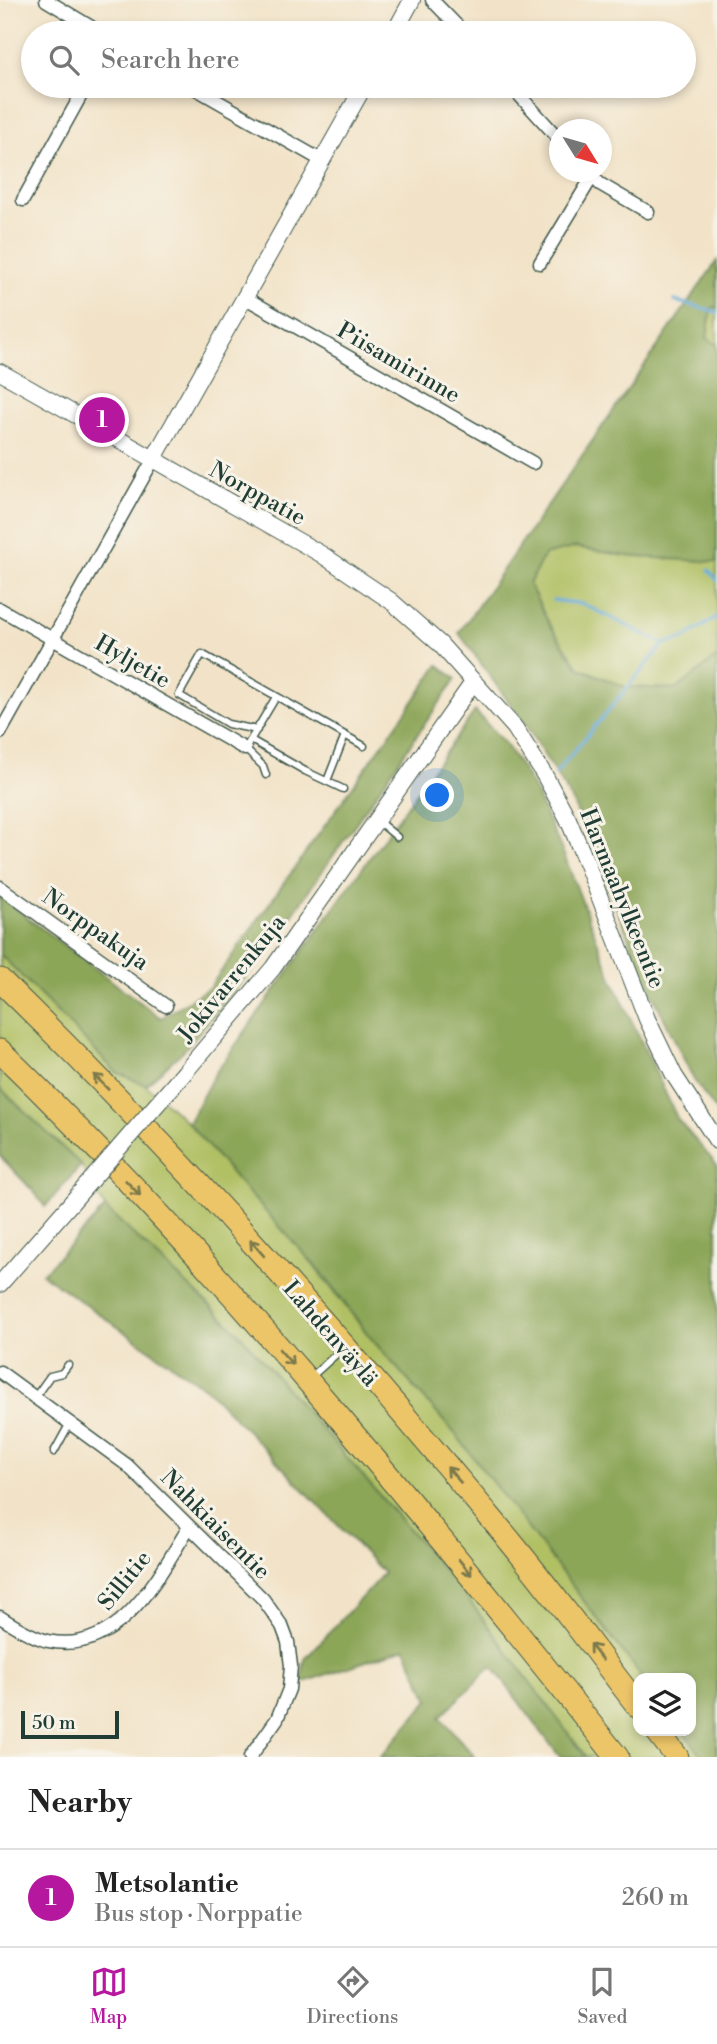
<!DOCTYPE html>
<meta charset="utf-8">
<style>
:root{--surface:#fff;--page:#f2f2f2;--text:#222;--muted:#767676;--line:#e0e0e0;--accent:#b5179e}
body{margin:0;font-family:"Libre Bodoni",serif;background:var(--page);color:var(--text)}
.controls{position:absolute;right:21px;bottom:21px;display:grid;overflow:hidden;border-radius:14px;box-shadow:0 4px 10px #0003}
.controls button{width:63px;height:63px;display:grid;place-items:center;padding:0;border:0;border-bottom:2px solid var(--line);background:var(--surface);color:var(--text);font:35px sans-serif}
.compass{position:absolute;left:549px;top:119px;width:63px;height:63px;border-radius:50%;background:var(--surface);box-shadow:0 4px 10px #0003;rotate:127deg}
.scale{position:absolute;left:21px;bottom:18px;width:98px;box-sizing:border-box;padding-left:7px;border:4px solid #1f3d34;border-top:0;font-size:19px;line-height:24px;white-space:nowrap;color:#1f3d34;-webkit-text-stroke:5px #f7f3e8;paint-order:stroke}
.you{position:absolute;left:438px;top:796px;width:24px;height:24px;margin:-18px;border:5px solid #fff;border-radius:50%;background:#1a73e8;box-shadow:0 0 0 10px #1a73e833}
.badge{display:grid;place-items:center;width:46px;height:46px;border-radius:50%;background:var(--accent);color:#fff;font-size:23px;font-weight:700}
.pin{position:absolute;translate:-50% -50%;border:4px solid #fff;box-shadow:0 2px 7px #0006}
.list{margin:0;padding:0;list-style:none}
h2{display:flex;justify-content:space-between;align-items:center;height:91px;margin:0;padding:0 28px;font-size:30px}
h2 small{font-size:23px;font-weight:400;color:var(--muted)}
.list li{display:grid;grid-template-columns:46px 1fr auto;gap:21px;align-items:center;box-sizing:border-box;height:98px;padding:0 28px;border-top:2px solid var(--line)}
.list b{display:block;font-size:26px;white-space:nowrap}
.list p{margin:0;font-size:23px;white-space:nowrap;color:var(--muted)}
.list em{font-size:23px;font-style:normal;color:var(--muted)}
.icon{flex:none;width:38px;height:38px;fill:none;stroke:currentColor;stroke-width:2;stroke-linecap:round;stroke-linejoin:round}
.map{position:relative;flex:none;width:717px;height:1757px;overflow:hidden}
.search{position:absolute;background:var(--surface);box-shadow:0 4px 10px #0003;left:21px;right:21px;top:21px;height:77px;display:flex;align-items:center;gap:18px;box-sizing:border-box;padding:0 24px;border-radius:38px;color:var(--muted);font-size:26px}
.sheet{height:189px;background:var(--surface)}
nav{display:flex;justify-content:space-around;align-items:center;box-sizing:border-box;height:98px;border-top:2px solid var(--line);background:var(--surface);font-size:19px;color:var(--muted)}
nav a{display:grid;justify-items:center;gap:4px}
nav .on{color:var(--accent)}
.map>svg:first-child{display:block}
.green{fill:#b0c063;stroke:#687e4c;stroke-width:2}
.forest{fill:#8ca659;stroke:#567246;stroke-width:2}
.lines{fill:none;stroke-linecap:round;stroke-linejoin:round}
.stream{stroke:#5ea7d5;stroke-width:3.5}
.service-casing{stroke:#3f564a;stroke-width:9}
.minor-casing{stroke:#3f564a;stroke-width:15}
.tertiary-casing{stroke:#3f564a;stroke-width:18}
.motorway-casing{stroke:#3f564a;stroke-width:25}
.service{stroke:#fff;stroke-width:6}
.minor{stroke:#fff;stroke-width:12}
.tertiary{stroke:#fff;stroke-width:16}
.motorway{stroke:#edc569;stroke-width:23}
.tertiary-bridge-casing{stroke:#3f564a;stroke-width:18;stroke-linecap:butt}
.tertiary-bridge{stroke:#fff;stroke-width:16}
.oneway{stroke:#7c7a4c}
.labels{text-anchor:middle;stroke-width:6;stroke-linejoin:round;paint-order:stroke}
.street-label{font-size:23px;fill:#1f3d34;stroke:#f7f3e8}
</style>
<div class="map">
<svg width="717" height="1757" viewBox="0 0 717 1757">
<rect width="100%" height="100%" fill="#f7f3e8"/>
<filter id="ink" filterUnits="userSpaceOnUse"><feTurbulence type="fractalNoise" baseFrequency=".0143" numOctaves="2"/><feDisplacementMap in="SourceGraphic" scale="14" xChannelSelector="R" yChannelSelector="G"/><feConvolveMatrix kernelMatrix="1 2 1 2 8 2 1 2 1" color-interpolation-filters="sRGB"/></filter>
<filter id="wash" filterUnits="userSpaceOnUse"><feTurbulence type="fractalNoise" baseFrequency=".00686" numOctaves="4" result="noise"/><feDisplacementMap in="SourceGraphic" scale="28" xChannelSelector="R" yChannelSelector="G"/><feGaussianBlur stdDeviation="1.57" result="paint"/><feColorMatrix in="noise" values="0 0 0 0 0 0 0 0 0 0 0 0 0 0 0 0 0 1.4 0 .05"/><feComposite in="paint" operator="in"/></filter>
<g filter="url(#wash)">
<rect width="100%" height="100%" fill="#f2e3c8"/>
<path class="green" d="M717,306v39l-10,-7 4,-29z
M576,547l50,9 91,6v95l-40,32 -52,-2 -45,-19 -31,-44 -20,-40 15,-29z
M0,954l116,118 30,13 42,38 117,132 65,82 87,99 186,242h-5v53h45l20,26h-117l-128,-171 -221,-255 -132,-123 -24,-43 -81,-77z"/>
<path class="forest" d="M717,261v45l-6,3 -4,29 10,7v217l-91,-6 -50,-9 -32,8 -15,29 20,40 30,44 46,19 52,2 40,-32v455l-23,-32 -47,-97 -74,-181 -45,-73 -69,-96z
M439,665l17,14 -196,282 -75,88 -39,36 -30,-13 -116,-118v-57l161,121 49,-31z
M475,711l32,35 25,39 32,70 49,126 65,139 39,45v592h-14l-20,-26h8v-53h-48l-186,-242 -87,-99 -48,-64 -78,-85 -56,-65 26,-48z
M0,1088l81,77 -36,42 -10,-14 -35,-37z
M105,1208l132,123 221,255 128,171h-26l-68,-91 -52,51 35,40h-95l49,-57 -24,-52 -104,35 4,-24 79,-86 -176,-183 -166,-116z"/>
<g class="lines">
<path class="stream" d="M675,301l42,11
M709,570l8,10
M553,600l30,4 81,40
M555,774l109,-130 19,-5 34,-22"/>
</g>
</g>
<g filter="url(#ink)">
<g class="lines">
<g class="service-casing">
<path id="service" d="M257,730l-29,-6 -49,-29 23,-41 162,92
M251,740l54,31 38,18
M266,775l-3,-9 -18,-17 31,-52
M327,781l18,-46
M379,822l18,15
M311,1377l31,-28
M35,1397l15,-21 12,-3 6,-8
M54,1452l16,-29"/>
</g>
<g class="minor-casing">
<path id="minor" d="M46,0l55,33
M432,0l32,33
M191,86l130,74
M511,86l49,54
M588,172l12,12 48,28
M23,200l63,-114
M540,263l52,-86
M244,297l289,166
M0,609l245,140
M0,733l153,-273
M0,887l166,119
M0,1372l127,93 136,134 19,27 6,16 3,24 -2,23 -12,30 -27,38
M0,1617c14,9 32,20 48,24 71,15 110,-64 141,-114"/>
</g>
<g class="tertiary-casing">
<path id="tertiary" d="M394,33l18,-33
M0,372l321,182 70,47 49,43 75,84 30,48 23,43 18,43 61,157 27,56 43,66
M153,460l211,-374
M185,1072l88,-104 201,-287
M0,1284l72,-82"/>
</g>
<g class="motorway-casing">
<path id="motorway" d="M0,980c176,171 338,355 495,543 50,59 96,122 143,183
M0,1051c224,218 422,462 617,706
M657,1731l20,26"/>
</g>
<use href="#service" class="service"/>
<use href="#minor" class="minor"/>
<use href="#tertiary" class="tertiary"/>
<use href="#motorway" class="motorway"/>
<g class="tertiary-bridge-casing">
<path id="tertiary-bridge" d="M72,1202l113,-130"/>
</g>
<use href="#tertiary-bridge" class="tertiary-bridge"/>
</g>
<defs><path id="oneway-shaft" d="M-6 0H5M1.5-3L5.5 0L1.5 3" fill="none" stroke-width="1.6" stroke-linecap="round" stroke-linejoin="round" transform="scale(1.75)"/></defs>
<g class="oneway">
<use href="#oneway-shaft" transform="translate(101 1082) rotate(-134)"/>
<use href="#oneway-shaft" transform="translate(133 1188) rotate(46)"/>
<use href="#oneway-shaft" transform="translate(257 1248) rotate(-131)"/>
<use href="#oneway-shaft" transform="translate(286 1357) rotate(49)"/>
<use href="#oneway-shaft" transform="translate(454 1475) rotate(-131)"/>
<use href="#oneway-shaft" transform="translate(465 1567) rotate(51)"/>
<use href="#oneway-shaft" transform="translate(596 1652) rotate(-128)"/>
</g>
</g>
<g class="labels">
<g class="street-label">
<text transform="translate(399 362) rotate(30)" y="8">Piisamirinne</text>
<text transform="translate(258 493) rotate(29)" y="8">Norppatie</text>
<text transform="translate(133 661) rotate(30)" y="8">Hyljetie</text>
<text transform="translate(623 898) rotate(68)" y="8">Harmaahylkeentie</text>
<text transform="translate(96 929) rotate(35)" y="8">Norppakuja</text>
<text transform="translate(231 978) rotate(-51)" y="8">Jokivarrenkuja</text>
<text transform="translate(331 1333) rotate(49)" y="8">Lahdenväylä</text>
<text transform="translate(216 1524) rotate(45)" y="8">Nahkiaisentie</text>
<text transform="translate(124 1580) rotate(-51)" y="8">Sillitie</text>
</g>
</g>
</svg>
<div class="controls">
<button><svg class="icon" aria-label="layers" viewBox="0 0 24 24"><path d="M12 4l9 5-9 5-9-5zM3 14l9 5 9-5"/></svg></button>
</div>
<svg class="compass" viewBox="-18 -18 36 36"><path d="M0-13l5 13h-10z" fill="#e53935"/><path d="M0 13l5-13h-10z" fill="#767676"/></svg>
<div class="scale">50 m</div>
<div class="you"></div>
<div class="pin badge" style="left:102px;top:420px">1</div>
<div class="search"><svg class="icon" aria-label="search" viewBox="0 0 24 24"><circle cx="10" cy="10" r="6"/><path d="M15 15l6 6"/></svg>Search here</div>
</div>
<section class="sheet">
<h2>Nearby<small></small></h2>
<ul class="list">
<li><span class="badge">1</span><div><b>Metsolantie</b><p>Bus stop · Norppatie</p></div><em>260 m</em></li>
</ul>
</section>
<nav>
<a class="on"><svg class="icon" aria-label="map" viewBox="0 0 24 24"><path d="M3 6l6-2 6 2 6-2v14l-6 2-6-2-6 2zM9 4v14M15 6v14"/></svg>Map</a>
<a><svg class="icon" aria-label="directions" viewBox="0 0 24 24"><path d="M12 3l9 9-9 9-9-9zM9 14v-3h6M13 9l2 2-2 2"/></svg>Directions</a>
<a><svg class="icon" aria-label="saved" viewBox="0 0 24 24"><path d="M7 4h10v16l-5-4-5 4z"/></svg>Saved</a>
</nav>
